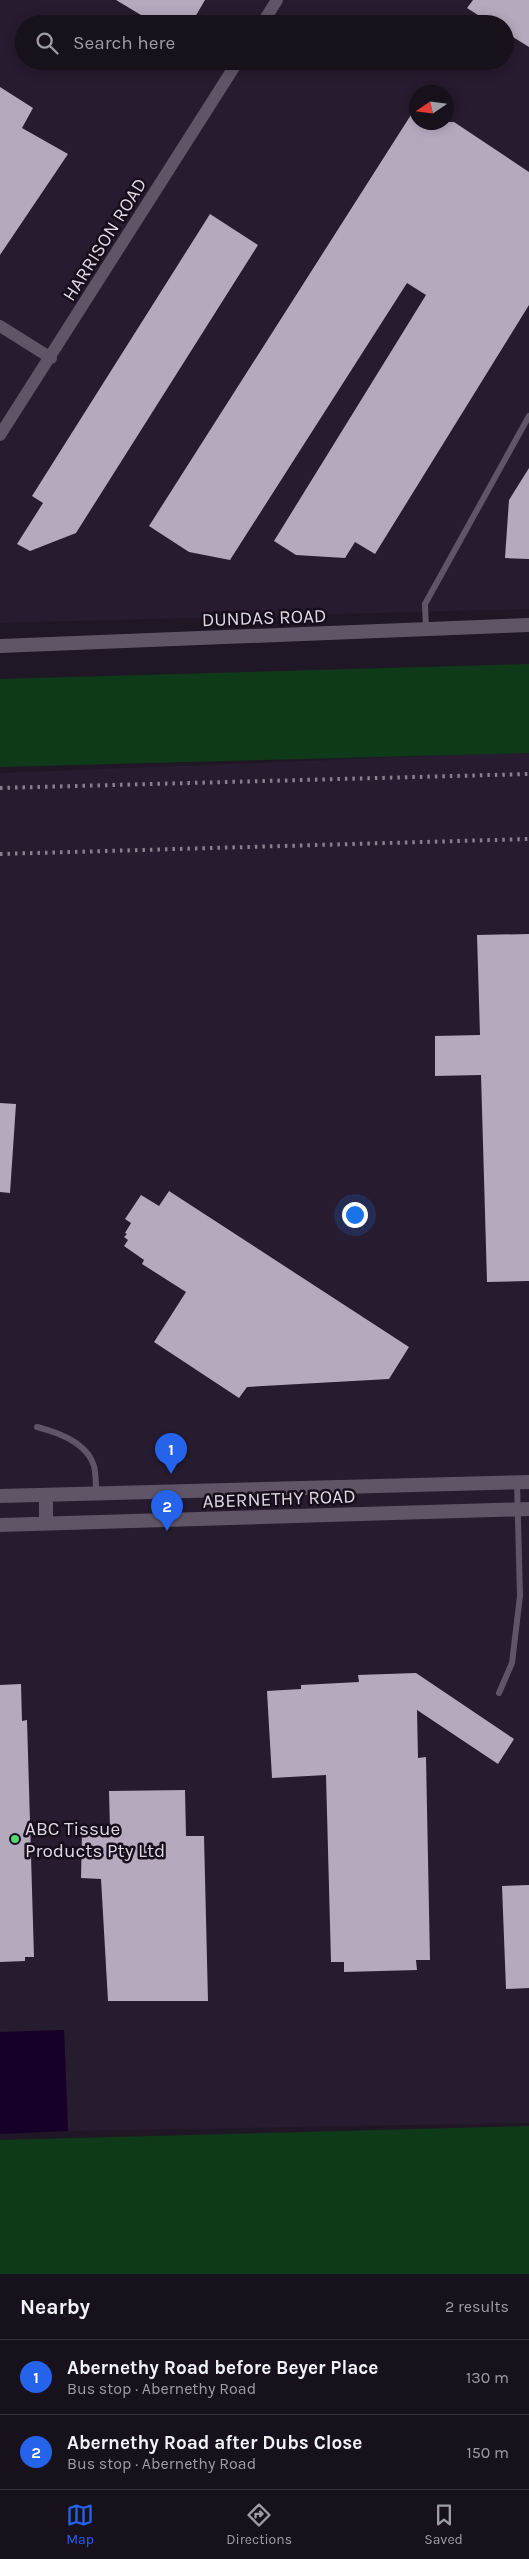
<!DOCTYPE html>
<meta charset="utf-8">
<style>
:root{--surface:#17111c;--page:#241f29;--text:#f1f3f6;--muted:#9e9da3;--line:#36313b;--accent:#2563eb}
body{margin:0;font-family:Karla,sans-serif;background:var(--page);color:var(--text)}
.compass{position:absolute;left:409px;top:85px;width:45px;height:45px;border-radius:50%;background:var(--surface);box-shadow:0 2px 12px #0003;rotate:257deg}
.you{position:absolute;left:354px;top:1214px;width:18px;height:18px;margin:-12px;border:4px solid #fff;border-radius:50%;background:#1a73e8;box-shadow:0 0 0 8px #1a73e833}
.badge{display:grid;place-items:center;width:32px;height:32px;border-radius:50%;background:var(--accent);color:#fff;font-size:16px;font-weight:700}
.pin{position:absolute;translate:-50% -41px;filter:drop-shadow(0 1px 2px #0008)}
.pin::after{content:'';position:absolute;top:26px;width:18px;height:15px;background:inherit;clip-path:polygon(0 0,100% 0,50% 100%)}
.list{margin:0;padding:0;list-style:none}
h2{display:flex;justify-content:space-between;align-items:center;height:65px;margin:0;padding:0 20px;font-size:21px}
h2 small{font-size:16px;font-weight:400;color:var(--muted)}
.list li{display:grid;grid-template-columns:32px 1fr auto;gap:15px;align-items:center;box-sizing:border-box;height:75px;padding:0 20px;border-top:1px solid var(--line)}
.list b{display:block;font-size:19px;white-space:nowrap}
.list p{margin:0;font-size:16px;white-space:nowrap;color:var(--muted)}
.list em{font-size:16px;font-style:normal;color:var(--muted)}
.icon{flex:none;width:28px;height:28px;fill:none;stroke:currentColor;stroke-width:2;stroke-linecap:round;stroke-linejoin:round}
.map{position:relative;flex:none;width:529px;height:2274px;overflow:hidden}
.search{position:absolute;background:var(--surface);box-shadow:0 2px 12px #0003;left:15px;right:15px;top:15px;height:55px;display:flex;align-items:center;gap:12px;box-sizing:border-box;padding:0 18px;border-radius:28px;color:var(--muted);font-size:19px}
.sheet{height:215px;background:var(--surface)}
nav{display:flex;justify-content:space-around;align-items:center;box-sizing:border-box;height:70px;border-top:1px solid var(--line);background:var(--surface);font-size:14px;color:var(--muted)}
nav a{display:grid;justify-items:center;gap:2px}
nav .on{color:var(--accent)}
.map>svg:first-child{display:block}
.built{fill:#271b2f;fill-rule:evenodd}
.green{fill:#0f3a19}
.water{fill:#170027}
.building{fill:#b4a9bd}
.lines{fill:none;stroke-linecap:round;stroke-linejoin:round}
.service{stroke:#5f5567;stroke-width:6}
.minor{stroke:#5f5567;stroke-width:12}
.secondary{stroke:#5f5567;stroke-width:14}
.rail{stroke:#88818d;stroke-width:4;stroke-dasharray:2.5 5;stroke-linecap:butt}
.poi-dot{fill:#56d671;stroke:#160e1c;stroke-width:2}
.labels{text-anchor:middle;stroke-width:5;stroke-linejoin:round;paint-order:stroke}
.street-label{font-size:19px;fill:#dfd9e3;stroke:#160e1c}
.poi-label{font-size:19px;fill:#dfd9e3;stroke:#160e1c;text-anchor:start}
</style>
<div class="map">
<svg width="529" height="2274" viewBox="0 0 529 2274">
<rect width="100%" height="100%" fill="#1f1725"/>
<path class="built" d="M0,0h529v609l-529,14zM24,24h481v37h-481zM416,92h30v30h-30z
M529,752v1371l-461,8 -4,-101 -64,2v-1259z"/>
<path class="green" d="M529,664v89l-529,14v-88z
M529,2126v148h-529v-134z"/>
<path class="water" d="M64,2030l4,101 -68,3v-102z"/>
<path class="building" d="M116,0h89l-14,24h-35z
M473,0h56v47l-24,-15v-8h-13l-25,-16z
M0,87l33,21 -11,20 46,26 -68,101z
M416,107v15h38l75,50v133l-154,249 -20,-12 -10,16 -49,-3 -22,-14 152,-246 -19,-12 -177,277 -41,-8 -40,-26z
M210,214l48,31 -182,288 -46,18 -13,-7 26,-41 -11,-7z
M529,468v91l-24,-1 4,-58z
M529,934v347l-42,1 -6,-207 -46,1v-40l45,-1 -3,-100z
M0,1103l16,1 -6,89 -10,-1z
M169,1191l240,156 -20,32 -142,8 -8,11 -85,-56 32,-50 -44,-28 2,-4 -20,-14 4,-6 -4,-3 3,-3 -2,-1 6,-10 -6,-4 16,-24 18,11z
M416,1673l98,66 -16,25 -81,-54 1,48 8,-1 4,203h-14l1,10 -73,2v-10h-13l-5,-187 -54,3 -5,-87 34,-2v-4l58,-3 -1,-7z
M21,1684l1,37 5,-1 7,237h-9v4l-25,1v-277z
M185,1790l1,46h18l4,165h-100l-7,-122 -20,-1 1,-44 28,-5 -1,-38z
M529,1885v103l-23,1 -4,-103z"/>
<g class="lines">
<path class="service" d="M426,629l-1,-25 104,-188
M37,1427c20,5 50,15 57,39 2,8 2,19 2,27
M499,1693l13,-30 8,-67 -3,-114"/>
<path class="minor" d="M262,24l15,-24
M0,326l51,32
M0,435l238,-374"/>
<path class="secondary" d="M0,646l529,-21
M0,1496l529,-14
M46,1524v-29
M0,1525l529,-16"/>
<path class="rail" d="M0,788l529,-14
M0,854l529,-15"/>
</g>
<circle class="poi-dot" cx="15" cy="1839" r="5"/>
<g class="labels">
<g class="street-label">
<text transform="translate(104 239) rotate(-58)" y="7">HARRISON ROAD</text>
<text transform="translate(264 617) rotate(-2)" y="7">DUNDAS ROAD</text>
<text transform="translate(279 1498) rotate(-2)" y="7">ABERNETHY ROAD</text>
</g>
<g class="poi-label">
<text x="25" y="1835">ABC Tissue<tspan x="25" dy="22">Products Pty Ltd</tspan></text>
</g>
</g>
</svg>
<svg class="compass" viewBox="-18 -18 36 36"><path d="M0-13l5 13h-10z" fill="#e53935"/><path d="M0 13l5-13h-10z" fill="#9e9da3"/></svg>
<div class="you"></div>
<div class="pin badge" style="left:171px;top:1474px">1</div>
<div class="pin badge" style="left:167px;top:1531px">2</div>
<div class="search"><svg class="icon" aria-label="search" viewBox="0 0 24 24"><circle cx="10" cy="10" r="6"/><path d="M15 15l6 6"/></svg>Search here</div>
</div>
<section class="sheet">
<h2>Nearby<small>2 results</small></h2>
<ul class="list">
<li><span class="badge">1</span><div><b>Abernethy Road before Beyer Place</b><p>Bus stop · Abernethy Road</p></div><em>130 m</em></li>
<li><span class="badge">2</span><div><b>Abernethy Road after Dubs Close</b><p>Bus stop · Abernethy Road</p></div><em>150 m</em></li>
</ul>
</section>
<nav>
<a class="on"><svg class="icon" aria-label="map" viewBox="0 0 24 24"><path d="M3 6l6-2 6 2 6-2v14l-6 2-6-2-6 2zM9 4v14M15 6v14"/></svg>Map</a>
<a><svg class="icon" aria-label="directions" viewBox="0 0 24 24"><path d="M12 3l9 9-9 9-9-9zM9 14v-3h6M13 9l2 2-2 2"/></svg>Directions</a>
<a><svg class="icon" aria-label="saved" viewBox="0 0 24 24"><path d="M7 4h10v16l-5-4-5 4z"/></svg>Saved</a>
</nav>
